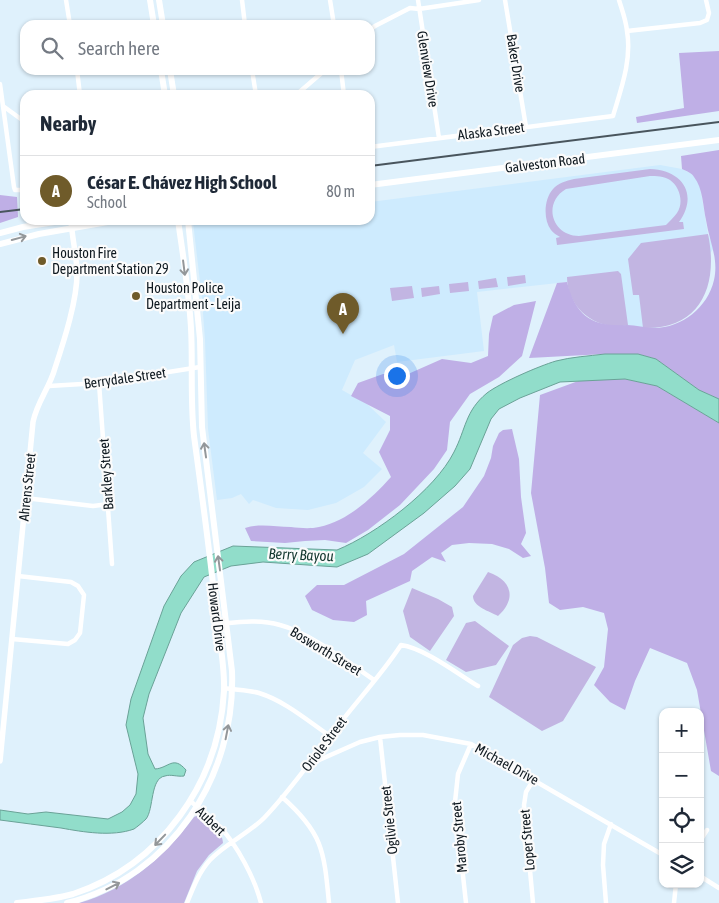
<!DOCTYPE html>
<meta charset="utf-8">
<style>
:root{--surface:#fff;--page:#f2f2f3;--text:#1f2937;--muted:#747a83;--line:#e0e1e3;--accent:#6f5b2a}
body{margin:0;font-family:"Asap Condensed",sans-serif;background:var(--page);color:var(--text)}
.controls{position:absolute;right:15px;bottom:15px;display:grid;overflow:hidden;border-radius:10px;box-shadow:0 1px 4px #0004}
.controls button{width:45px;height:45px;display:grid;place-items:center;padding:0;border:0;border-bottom:1px solid var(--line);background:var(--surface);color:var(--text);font:25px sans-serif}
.you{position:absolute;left:396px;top:375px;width:18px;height:18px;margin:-12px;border:4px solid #fff;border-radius:50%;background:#1a73e8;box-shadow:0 0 0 8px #1a73e833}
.badge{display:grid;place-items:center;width:32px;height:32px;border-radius:50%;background:var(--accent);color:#fff;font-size:16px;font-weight:700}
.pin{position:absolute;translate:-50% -41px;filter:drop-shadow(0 1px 2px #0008)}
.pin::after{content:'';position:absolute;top:26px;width:18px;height:15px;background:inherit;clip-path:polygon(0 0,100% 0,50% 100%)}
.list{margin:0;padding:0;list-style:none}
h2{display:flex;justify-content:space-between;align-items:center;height:65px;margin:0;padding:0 20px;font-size:21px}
h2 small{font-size:16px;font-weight:400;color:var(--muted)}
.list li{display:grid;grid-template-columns:32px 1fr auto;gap:15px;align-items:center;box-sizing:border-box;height:70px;padding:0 20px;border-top:1px solid var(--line)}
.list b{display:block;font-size:19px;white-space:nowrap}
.list p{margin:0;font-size:16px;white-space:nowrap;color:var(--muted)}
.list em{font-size:16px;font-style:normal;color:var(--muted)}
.icon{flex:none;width:28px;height:28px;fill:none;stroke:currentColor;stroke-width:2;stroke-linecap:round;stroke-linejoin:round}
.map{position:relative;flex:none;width:719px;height:903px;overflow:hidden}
.search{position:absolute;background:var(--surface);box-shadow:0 1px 4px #0004;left:20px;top:20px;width:355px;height:55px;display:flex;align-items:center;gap:12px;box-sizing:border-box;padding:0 18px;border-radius:15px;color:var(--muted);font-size:19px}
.panel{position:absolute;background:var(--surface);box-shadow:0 1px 4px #0004;left:20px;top:90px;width:355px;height:135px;border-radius:15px}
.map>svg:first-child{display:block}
.built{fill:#ceebfe}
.green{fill:#c2b5e2;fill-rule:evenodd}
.forest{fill:#bfafe6}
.water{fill:#91ddca;stroke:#6aa297}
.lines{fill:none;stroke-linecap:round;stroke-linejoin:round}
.minor{stroke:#fff;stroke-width:4.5}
.tertiary{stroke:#fff;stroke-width:5.5}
.secondary{stroke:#fff;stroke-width:6}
.rail{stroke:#49555d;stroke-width:2}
.oneway{stroke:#93979a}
.poi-dot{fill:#6f5b2a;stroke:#fbfbfb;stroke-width:2}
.labels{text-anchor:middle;stroke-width:4.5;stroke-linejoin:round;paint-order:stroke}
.street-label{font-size:14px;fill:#0e181f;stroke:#fbfbfb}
.poi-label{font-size:14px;fill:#0e181f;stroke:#fbfbfb;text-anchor:start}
.water-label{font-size:15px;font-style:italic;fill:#143830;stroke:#fbfbfb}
</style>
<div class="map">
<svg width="719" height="903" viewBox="0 0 719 903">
<rect width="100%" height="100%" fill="#dff1fc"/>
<path class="built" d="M660,165l22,4 12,6 6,11 8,48 6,14 -58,80 -35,-1 -54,-45 -90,10 7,59 -87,11 -3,-17 -39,15 -13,30 25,14 19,18 -23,31 19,16 -18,18 -28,16 -28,7 -32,-2 -23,-8 -4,4 -8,-10 -9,4 -15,2 -9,-71 -3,-89 -3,-41 -9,-77 2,-2h175v-18z"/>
<path class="green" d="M650,169c32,1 49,25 29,53h4l1,7 -127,16 -1,-7 4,-1c-3,-2 -7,-4 -9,-7 -8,-11 -7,-31 2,-41 5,-6 13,-8 21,-10zM650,176c6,0 14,0 20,4 10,7 14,23 7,33 -3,4 -7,8 -11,12l-87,11c-27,0 -37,-33 -13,-47z
M708,234c11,52 -8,96 -65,94l-4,-33h-6l-5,-36 13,-16z
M618,271l3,3 7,51c-30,7 -61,-16 -61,-48z
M525,275l1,8 -18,3 -1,-9z
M496,278l2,9 -19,2 -1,-8z
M468,282l1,9 -19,2 -1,-9z
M412,286l2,12 -22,3 -2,-13z
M439,286l1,8 -18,3 -1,-9z
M488,572c24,8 29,27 10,44 -9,-5 -25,-9 -25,-20z
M412,588l26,11 14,8 2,9 -24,35 -20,-14 -7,-26z
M475,621l34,25 -13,19 -30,7 -20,-12 20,-37z
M530,636l7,1 59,30 -33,54 -21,10 -53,-34 24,-52 9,-7z
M199,815c10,4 24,17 24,28l-14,12 -12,16 -13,32h-105c49,-14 86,-47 115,-86z"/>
<path class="forest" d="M719,51v60l-82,12 -1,-6 48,-9 -5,-55z
M719,150v249l-20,-9 -43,-31 -18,-5h-33l-76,4 28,-75 10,-1c9,35 26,45 60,43 9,0 18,3 27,3 28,0 54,-21 60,-48 5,-22 -5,-39 -8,-60 -3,-13 -3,-32 -12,-43 -2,-4 -8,-6 -12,-8l-1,-13z
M0,195l17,2 1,20 -18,6z
M536,301l-14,55 -23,21 -29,17 -20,28 -3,28 -13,19 -34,36 -32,25 -22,13 -21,-3 -20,1 -20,2 -34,-2 -6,-13c15,-5 31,-1 46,-1 9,1 19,2 28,0 29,-6 53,-29 72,-50l-12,-25 11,-22v-14l-39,-20 7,-13 25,-9h25l34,-15 29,4 17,-7 1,-22 4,-18 21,-11z
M625,379l32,7 62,37v353l-8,-5 -14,-81 -10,-27 -37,-15 -15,33 -10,29 -15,-8 -16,-17 10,-18 4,-38 -4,-16 -21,-6 -23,3 -11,-7 -4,-35 -14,-75 9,-98 41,-15z
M512,429l7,30 2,38 5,36 -5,11 10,12 -8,2 -14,-9 -17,-5 -23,-1 -17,2 -11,8 5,9 -14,-5 -20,14 -2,10 -44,20 1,14 -13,7 -21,-2 -21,-10 -7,-14 12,-11h27l60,-31 59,-47 21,-31 7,-18 2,-12 6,-13 4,-3z"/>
<path class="water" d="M605,354h33l18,5 43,31 20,9v24l-62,-37 -32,-7 -65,3 -40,16 -21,11 -8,10 -21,50 -15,17 -31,27 -56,41 -31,13 -74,-5 -32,4 -27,11 -23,36 -32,81 -6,24 5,36 7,15c14,-1 18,-14 31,1l-2,6c-7,1 -13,-2 -19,0 -15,2 -11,33 -19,43 -3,3 -9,8 -12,10 -22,8 -51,3 -73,-1 -20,-3 -41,-5 -61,-8v-10l28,4 18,-2 62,7 14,-7 8,-7 6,-11 2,-20 -12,-49 5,-26 33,-93 17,-30 13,-14 39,-16 104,4c39,-16 98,-60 117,-98 12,-23 11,-41 33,-59 13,-10 52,-27 69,-32 15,-4 33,-5 49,-7z"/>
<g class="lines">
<path class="minor" d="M66,0l4,25
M242,0l3,25
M330,0l4,25
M418,0l21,138
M505,0l21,127
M370,30l5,-4 35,-18 9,1 60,-9
M627,31l73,-8 7,-3 2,-7 -3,-13
M77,70l3,25
M252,70l4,25
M341,70l3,25
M0,84l14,103 1,3h10
M296,95l29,-25
M3,106l22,16
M370,147l243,-31c8,-27 19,-56 14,-85 -1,-11 -5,-21 -8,-31
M99,383l13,181
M49,386l50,-3 101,-16
M25,498l68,8 16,-2
M218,624c20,-2 42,-5 62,1 28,7 69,38 94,55
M12,639l56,5 7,-4 5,-7 4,-38 -6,-9 -7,-4 -53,-6
M224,688c12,2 24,2 35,5 26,8 49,28 71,43
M380,737l18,166
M310,764l50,-22 20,-5 20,-2h23l48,9 192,111
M282,797c41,36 42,54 47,106
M190,801c10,8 21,16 30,26 17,18 35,52 41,76
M700,841l7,-11
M700,876l19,12
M187,903c6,-15 12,-31 23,-43 16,-17 38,-26 54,-42 25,-26 45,-55 67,-83 22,-30 49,-58 70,-90 23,3 57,29 77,41
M466,903l-11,-101 3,-28 13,-30
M533,903l-9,-98 2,-13 8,-13
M606,903l-3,-38 1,-21 7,-20
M674,903l2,-19"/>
<path class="tertiary" d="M0,761l33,-339c4,-20 17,-35 22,-54 9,-27 23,-70 22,-98 -1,-17 -5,-33 -6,-50"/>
<path class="secondary" d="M150,0l4,25
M159,0l4,25
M161,70l4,25
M170,70l4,25
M370,185l349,-45
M0,233l23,-6 44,-7
M0,244l39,-10 80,-14
M17,903c19,-2 38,-4 56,-9 88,-29 146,-111 151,-203 1,-26 -5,-53 -8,-80 -6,-58 -14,-116 -22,-175 -4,-36 -1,-72 -3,-108 -2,-36 -8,-72 -13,-108
M67,903c105,-26 169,-128 165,-232l-30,-244 -2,-88 -12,-119"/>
<path class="rail" d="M370,166l349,-44
M0,212l25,-3"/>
</g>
<defs><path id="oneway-shaft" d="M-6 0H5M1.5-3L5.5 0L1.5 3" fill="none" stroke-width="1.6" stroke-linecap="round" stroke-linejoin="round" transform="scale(1.25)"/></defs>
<g class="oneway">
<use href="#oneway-shaft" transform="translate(19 238) rotate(-15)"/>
<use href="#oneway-shaft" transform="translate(184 268) rotate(83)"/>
<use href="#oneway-shaft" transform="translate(205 450) rotate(-98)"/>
<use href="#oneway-shaft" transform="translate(219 563) rotate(-98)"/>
<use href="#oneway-shaft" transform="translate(227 732) rotate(-79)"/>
<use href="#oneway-shaft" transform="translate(160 840) rotate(134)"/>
<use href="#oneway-shaft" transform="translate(113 886) rotate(-27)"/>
</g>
<g class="poi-dot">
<circle cx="42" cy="261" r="5"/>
<circle cx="136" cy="296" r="5"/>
</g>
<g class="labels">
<g class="street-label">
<text transform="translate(516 63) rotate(81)" y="5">Baker Drive</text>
<text transform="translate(428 69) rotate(81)" y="5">Glenview Drive</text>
<text transform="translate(491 131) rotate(-7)" y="5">Alaska Street</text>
<text transform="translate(545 163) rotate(-7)" y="5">Galveston Road</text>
<text transform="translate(125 378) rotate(-8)" y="5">Berrydale Street</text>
<text transform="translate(106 474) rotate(-94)" y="5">Barkley Street</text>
<text transform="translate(27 487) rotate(-84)" y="5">Ahrens Street</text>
<text transform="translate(217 617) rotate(83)" y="5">Howard Drive</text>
<text transform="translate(326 651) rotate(31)" y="5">Bosworth Street</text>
<text transform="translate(324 744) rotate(-53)" y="5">Oriole Street</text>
<text transform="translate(507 764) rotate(29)" y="5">Michael Drive</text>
<text transform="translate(389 820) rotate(-96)" y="5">Ogilvie Street</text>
<text transform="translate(211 821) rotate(44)" y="5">Aubert</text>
<text transform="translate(459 837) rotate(-95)" y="5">Maroby Street</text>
<text transform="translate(527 840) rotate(-95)" y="5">Loper Street</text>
</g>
<g class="poi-label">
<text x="52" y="258">Houston Fire<tspan x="52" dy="16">Department Station 29</tspan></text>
<text x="146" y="293">Houston Police<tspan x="146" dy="16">Department - Leija</tspan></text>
</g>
<g class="water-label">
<text transform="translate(301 555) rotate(2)" y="5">Berry Bayou</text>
</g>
</g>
</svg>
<div class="controls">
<button>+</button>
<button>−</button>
<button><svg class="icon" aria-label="locate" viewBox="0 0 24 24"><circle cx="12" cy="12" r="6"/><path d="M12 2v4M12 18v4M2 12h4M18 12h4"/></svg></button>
<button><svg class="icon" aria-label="layers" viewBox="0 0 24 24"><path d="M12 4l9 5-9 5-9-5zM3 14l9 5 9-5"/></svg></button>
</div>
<div class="you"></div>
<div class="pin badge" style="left:343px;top:334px">A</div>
<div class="search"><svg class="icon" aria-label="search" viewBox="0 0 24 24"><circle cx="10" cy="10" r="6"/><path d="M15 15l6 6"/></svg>Search here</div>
<section class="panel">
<h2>Nearby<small></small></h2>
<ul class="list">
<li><span class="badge">A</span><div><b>César E. Chávez High School</b><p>School</p></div><em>80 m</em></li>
</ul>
</section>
</div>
